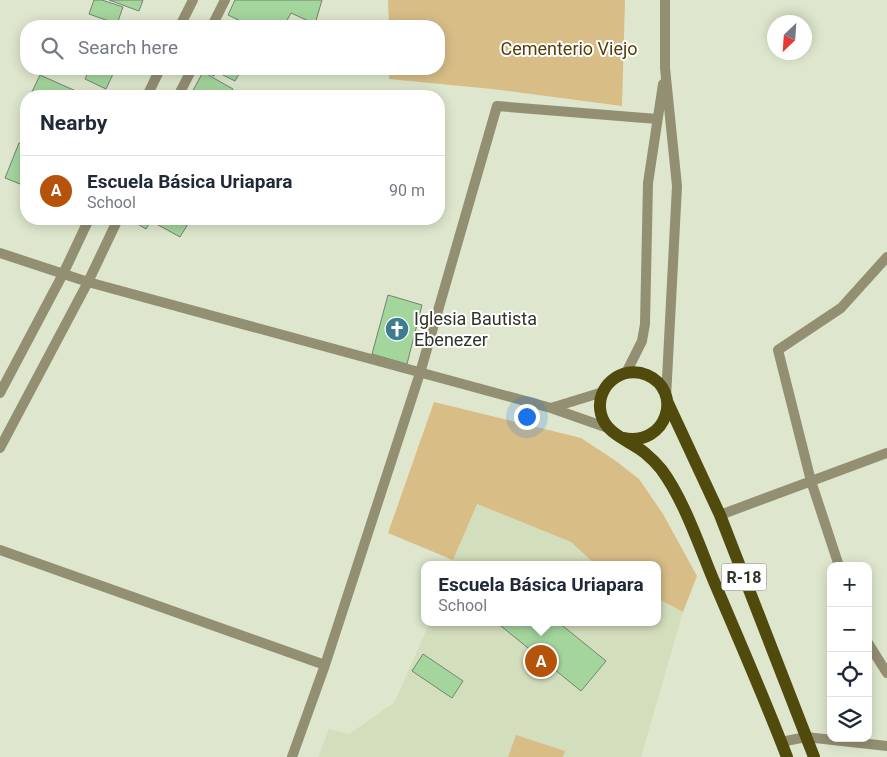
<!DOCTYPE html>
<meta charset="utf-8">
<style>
:root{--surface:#fff;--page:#f2f2f3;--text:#1f2937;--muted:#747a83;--line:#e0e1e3;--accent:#b45309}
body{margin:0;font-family:Roboto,sans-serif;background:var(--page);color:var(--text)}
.controls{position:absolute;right:15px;bottom:15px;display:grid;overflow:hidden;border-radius:10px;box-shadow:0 2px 12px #0003}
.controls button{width:45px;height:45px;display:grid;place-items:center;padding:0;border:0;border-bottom:1px solid var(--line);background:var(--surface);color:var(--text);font:25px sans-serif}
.compass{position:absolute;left:767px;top:15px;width:45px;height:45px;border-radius:50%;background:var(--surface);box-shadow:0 2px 12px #0003;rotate:205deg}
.you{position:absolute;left:526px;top:416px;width:18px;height:18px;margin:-12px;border:4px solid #fff;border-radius:50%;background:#1a73e8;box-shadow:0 0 0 8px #1a73e833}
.badge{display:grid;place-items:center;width:32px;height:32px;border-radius:50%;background:var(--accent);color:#fff;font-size:16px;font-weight:700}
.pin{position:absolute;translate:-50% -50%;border:2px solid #fff;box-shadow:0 1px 5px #0006}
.popup{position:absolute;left:421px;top:561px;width:240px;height:65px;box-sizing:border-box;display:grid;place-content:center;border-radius:10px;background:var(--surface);filter:drop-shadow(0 1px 4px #0005);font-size:16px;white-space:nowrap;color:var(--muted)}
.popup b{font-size:19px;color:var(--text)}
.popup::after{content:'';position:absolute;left:50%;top:100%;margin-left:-10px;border:10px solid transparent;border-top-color:var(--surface)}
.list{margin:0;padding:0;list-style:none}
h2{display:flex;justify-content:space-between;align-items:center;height:65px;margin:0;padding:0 20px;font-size:21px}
h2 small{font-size:16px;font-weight:400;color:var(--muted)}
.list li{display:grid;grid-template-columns:32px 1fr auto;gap:15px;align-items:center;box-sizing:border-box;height:70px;padding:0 20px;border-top:1px solid var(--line)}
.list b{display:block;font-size:19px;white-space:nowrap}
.list p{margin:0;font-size:16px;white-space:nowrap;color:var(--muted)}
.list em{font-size:16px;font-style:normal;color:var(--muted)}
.icon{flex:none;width:28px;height:28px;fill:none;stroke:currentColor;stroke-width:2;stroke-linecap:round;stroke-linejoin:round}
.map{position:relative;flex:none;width:887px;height:757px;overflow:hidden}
.search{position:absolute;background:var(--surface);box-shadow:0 2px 12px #0003;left:20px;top:20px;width:425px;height:55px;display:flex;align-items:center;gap:12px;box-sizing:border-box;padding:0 18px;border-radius:20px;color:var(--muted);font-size:19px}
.panel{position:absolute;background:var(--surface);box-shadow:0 2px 12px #0003;left:20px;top:90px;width:425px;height:135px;border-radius:20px}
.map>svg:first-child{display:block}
.built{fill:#d3debc}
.green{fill:#d8bd87}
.building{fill:#a4d59d;stroke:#728470}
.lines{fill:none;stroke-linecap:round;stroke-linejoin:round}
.minor{stroke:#928f72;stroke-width:10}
.primary{stroke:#514a0d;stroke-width:12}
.labels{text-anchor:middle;stroke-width:4;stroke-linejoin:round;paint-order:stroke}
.shield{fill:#fff;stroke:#6e7069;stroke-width:1}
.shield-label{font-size:16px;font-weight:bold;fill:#303329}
.park-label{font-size:18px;fill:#553f09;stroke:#fff}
.poi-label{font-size:18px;fill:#303329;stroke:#fff;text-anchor:start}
</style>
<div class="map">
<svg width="887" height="757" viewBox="0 0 887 757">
<rect width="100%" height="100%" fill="#dee7cd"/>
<path class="built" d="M476,504l95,38 25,23h-145z
M657,598l26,14 -42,145h-323l11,-28 20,5 45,-31 36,-81h227z"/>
<path class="green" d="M388,0h237l-3,106 -130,-17 -103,-10v-10h50v-43h-50z
M434,402l147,36 35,23 23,18 24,35 34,62 -14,36 -26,-14v-33h-61l-25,-23 -94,-38 -24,56 -65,-27z
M516,735l49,16 -2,6h-55z"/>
<path class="building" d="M94,0h8l21,7 -6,17 -28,-10z
M109,0h34l-4,11z
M235,0h87l-7,24 -24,-11 -7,13h-33l-23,-11z
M90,69h11l12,5 -7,15 -21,-10z
M199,69h18l-3,7z
M218,69h24l-7,12 -18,-9z
M203,72l30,17 -4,7h-39z
M40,75l47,21h-57z
M19,143l7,3v21l-6,17 -15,-6z
M129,219h62l-11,18 -29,-16 -5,8z
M388,295l34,10 -15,59 -35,-10z
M496,622h62l48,39 -25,30z
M423,654l40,27 -11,17 -40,-27z"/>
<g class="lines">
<path class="minor" d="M665,0v68l12,118 -11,212
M180,26l13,-26
M212,26l13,-26
M147,96l13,-27
M178,96l14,-27
M0,253l88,29 463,126 57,20
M626,373l16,-32 3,-17 3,-141 15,-99
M0,393l63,-119 26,-55
M551,408l52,-16
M0,448l88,-166 30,-63
M720,515l167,-62
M0,550l325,115
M839,566l-28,-85 -33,-131 63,-42 46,-51
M868,643l19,30
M781,742l25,-5 81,9
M292,757l33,-92 95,-292 77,-267 160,13"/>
<path class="primary" d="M667,401l53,114 94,242
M623,438c44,9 61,-47 24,-63 -25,-11 -53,12 -46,39 5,21 30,27 44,39 6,5 12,11 16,16 22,29 38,76 52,110 25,59 51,118 74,178"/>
</g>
<defs>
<g id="church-disc" transform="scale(1.25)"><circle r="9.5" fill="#3c7d8f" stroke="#fff"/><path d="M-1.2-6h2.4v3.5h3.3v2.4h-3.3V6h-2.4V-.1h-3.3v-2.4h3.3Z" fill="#fff"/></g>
</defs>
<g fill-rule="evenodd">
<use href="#church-disc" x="397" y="329"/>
</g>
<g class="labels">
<rect class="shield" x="721.5" y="563.5" width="45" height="27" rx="4"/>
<g class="shield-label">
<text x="744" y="583">R-18</text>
</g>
<g class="park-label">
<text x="569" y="55">Cementerio Viejo</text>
</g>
<g class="poi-label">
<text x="414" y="325">Iglesia Bautista<tspan x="414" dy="21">Ebenezer</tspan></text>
</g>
</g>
</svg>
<div class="controls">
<button>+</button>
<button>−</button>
<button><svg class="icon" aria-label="locate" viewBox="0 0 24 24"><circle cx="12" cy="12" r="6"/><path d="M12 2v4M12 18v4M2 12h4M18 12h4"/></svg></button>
<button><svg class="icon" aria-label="layers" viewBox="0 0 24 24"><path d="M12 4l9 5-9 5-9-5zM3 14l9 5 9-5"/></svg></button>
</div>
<svg class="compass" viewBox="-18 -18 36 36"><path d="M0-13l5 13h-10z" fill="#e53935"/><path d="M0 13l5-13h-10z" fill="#747a83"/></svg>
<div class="you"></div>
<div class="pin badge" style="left:541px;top:661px">A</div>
<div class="popup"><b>Escuela Básica Uriapara</b>School</div>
<div class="search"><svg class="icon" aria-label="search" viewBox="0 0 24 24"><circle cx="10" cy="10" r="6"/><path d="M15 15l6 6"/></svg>Search here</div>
<section class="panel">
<h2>Nearby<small></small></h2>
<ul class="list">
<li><span class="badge">A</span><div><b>Escuela Básica Uriapara</b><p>School</p></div><em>90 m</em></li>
</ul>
</section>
</div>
